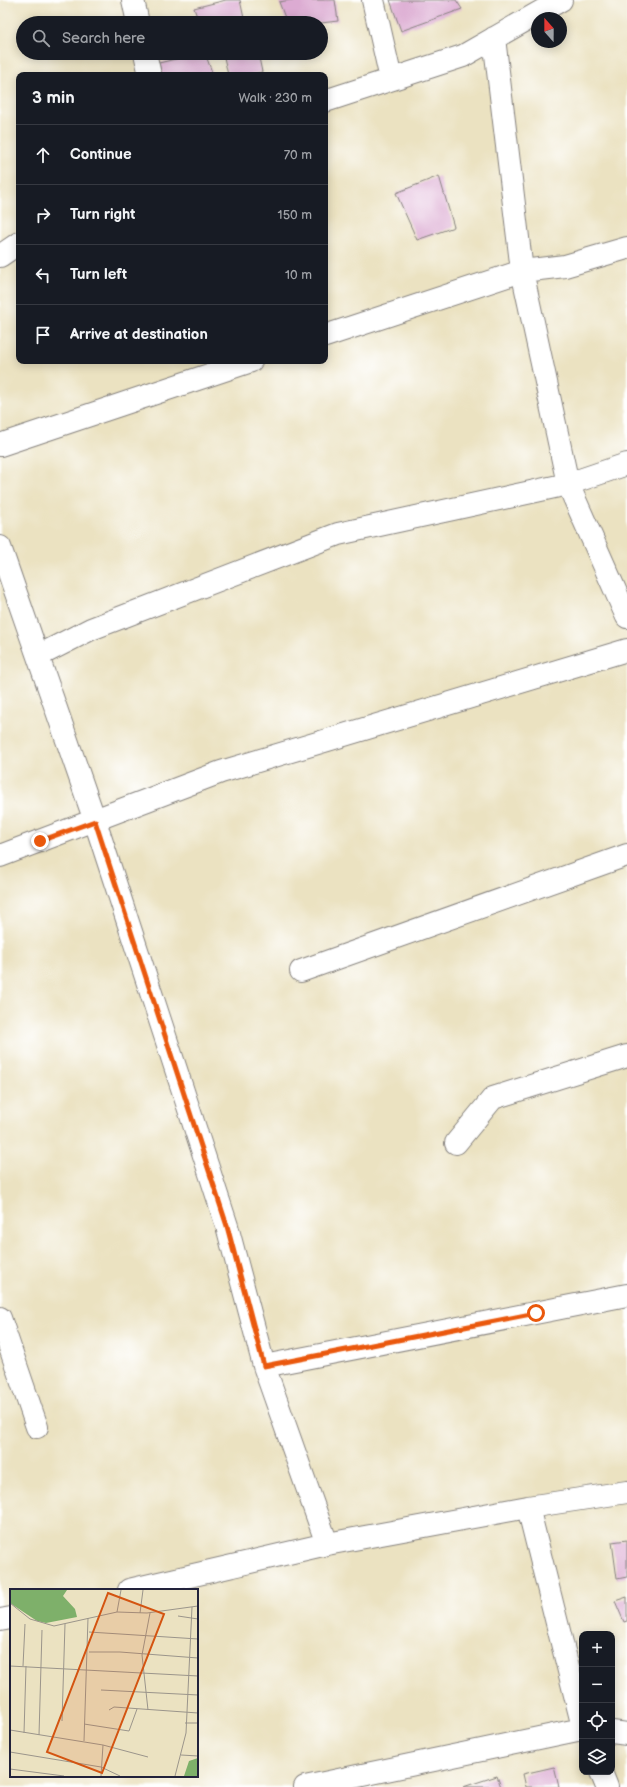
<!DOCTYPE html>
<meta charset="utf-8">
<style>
:root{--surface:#171b24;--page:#20242c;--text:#f1f3f6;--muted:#9ea1a6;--line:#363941}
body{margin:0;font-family:"Balsamiq Sans",sans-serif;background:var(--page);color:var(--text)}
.controls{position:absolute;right:12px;bottom:12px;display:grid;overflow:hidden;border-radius:8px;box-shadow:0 2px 10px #0003}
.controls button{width:36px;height:36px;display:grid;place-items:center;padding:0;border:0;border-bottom:1px solid var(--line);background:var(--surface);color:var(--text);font:20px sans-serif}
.compass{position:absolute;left:531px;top:12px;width:36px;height:36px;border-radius:50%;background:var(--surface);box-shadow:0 2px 10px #0003;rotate:339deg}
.stop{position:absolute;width:12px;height:12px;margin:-9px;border:3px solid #ea580c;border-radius:50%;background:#fff}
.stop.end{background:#ea580c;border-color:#fff;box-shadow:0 1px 4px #0008}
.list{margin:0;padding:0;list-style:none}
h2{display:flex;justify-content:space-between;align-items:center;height:52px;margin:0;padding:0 16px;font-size:17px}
h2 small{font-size:13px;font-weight:400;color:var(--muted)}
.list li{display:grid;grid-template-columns:26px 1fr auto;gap:12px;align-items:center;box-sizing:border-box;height:60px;padding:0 16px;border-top:1px solid var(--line)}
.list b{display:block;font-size:15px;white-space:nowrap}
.list em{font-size:13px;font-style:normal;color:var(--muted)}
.icon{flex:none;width:22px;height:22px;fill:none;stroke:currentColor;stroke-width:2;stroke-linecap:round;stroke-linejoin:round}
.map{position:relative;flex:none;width:627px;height:1787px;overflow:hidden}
.search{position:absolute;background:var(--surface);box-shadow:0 2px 10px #0003;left:16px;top:16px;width:312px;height:44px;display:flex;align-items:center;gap:10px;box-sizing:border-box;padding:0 14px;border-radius:22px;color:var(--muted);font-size:15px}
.panel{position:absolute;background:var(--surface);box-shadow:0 2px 10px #0003;left:16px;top:72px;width:312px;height:292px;border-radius:8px}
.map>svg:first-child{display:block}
.building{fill:#dcabd2}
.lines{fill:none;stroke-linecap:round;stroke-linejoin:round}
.minor-casing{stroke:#86827e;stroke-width:24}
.minor{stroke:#fff;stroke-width:22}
.route{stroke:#ea580c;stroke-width:5}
.inset-road{fill:none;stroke:#9b958b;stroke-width:1}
.view{fill:#d45411;fill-opacity:0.15;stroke:#d45411;stroke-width:2}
.inset-edge{fill:none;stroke:#22223b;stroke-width:2}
</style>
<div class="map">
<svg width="627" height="1787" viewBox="0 0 627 1787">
<rect width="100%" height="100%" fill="#fff"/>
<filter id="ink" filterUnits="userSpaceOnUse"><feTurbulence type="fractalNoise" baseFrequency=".025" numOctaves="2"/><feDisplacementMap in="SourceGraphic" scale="8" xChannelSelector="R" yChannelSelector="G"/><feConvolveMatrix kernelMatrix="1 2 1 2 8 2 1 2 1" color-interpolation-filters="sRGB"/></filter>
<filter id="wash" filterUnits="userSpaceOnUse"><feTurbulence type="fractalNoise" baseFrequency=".012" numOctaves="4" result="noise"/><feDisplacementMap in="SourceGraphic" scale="16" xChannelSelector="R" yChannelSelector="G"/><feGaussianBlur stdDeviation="0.9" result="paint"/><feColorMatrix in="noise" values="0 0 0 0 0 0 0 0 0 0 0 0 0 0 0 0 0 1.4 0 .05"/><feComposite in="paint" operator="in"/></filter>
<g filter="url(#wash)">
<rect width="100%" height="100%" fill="#ebe2c1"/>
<g id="blocks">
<path class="building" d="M226,0h14l5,23h-46l-5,-15z
M291,0h44l3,21 -17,2h-34l-8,-21z
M390,0h66l6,9 -61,22z
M200,53h5l8,22h-51l-3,-12z
M223,53h35l4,19 -12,3h-22z
M439,176l15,51 -37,13 -21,-47z
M627,1540v37l-10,2 -5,-37z
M627,1597v24l-3,1 -9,-21z
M554,1767l5,20h-33l-3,-13z
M497,1776l4,11h-38z"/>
</g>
</g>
<g filter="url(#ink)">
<use href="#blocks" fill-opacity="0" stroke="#86827e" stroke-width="1"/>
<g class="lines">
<g class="minor-casing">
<path id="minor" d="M133,0l5,23
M373,0l18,79
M494,38l28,233 46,213 59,133
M145,53l5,22
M325,101l138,-45 98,-56
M0,256l19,-13
M325,336l197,-65 43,-5 62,-18
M0,445l251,-84
M0,547l95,274 132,405 37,140 63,178
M38,656l53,-27 247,-95 230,-50 59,-20
M0,856l221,-84 406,-122
M301,971l326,-116
M456,1143l37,-45 134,-42
M0,1318l37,109
M264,1366l363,-71
M528,1507l54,216
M129,1590l198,-46 201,-37 99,-15
M0,1620l11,-2
M612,1732l15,2
M601,1772l6,15
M305,1787l277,-58"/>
</g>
<use href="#minor" class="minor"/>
</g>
</g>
<g class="lines" filter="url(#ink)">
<path class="route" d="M40,841l55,-20 132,405 37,140 272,-53"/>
</g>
<g transform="translate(10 1589)">
<rect width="188" height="188" fill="#ebe2c1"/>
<path d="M1,1h56l-4,6 12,13 2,8 -31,6 -9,-2 -27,-18zM188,169v18h-14l5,-15z" fill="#7eb06a"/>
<path class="inset-road" d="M0,14l20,16 24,7 63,-14 30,1 51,-7M107,23l4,-22M130,24l3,-23M168,27l20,3M79,43l109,7M79,63h31l78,6M0,77l188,10M13,77l2,-42M91,101l97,5M99,121l5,-3 84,6M138,121l-6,-55 8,-42M52,132l3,-97M175,134h13M74,135l45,7 8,-22M0,141l93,15 45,12M14,144l2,-67M29,146l3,-105M74,152l4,-123M0,163l91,15 19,9M171,166l17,1M0,180l54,7M91,187l2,-31M165,187l11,-43 6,-126"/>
<path class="view" d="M98,4l56,21 -62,159 -55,-21z"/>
<rect width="188" height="188" class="inset-edge"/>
</g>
</svg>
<div class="controls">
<button>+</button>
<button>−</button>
<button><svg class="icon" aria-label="locate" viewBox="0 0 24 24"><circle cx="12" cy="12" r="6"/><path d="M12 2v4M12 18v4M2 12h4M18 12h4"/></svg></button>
<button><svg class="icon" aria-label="layers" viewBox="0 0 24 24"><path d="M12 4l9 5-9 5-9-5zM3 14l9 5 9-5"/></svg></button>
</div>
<svg class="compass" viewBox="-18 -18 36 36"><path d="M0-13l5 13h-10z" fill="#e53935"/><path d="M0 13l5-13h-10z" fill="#9ea1a6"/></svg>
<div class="stop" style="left:536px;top:1313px"></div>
<div class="stop end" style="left:40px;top:841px"></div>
<div class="search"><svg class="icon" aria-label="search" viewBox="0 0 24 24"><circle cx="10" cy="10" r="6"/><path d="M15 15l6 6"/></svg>Search here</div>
<section class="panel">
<h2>3 min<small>Walk · 230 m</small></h2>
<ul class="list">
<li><svg class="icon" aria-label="ahead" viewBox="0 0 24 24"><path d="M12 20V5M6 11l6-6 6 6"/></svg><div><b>Continue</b></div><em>70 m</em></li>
<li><svg class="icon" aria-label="right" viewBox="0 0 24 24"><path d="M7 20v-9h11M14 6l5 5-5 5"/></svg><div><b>Turn right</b></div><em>150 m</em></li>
<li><svg class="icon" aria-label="left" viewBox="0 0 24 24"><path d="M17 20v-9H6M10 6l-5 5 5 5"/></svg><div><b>Turn left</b></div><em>10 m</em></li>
<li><svg class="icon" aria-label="arrive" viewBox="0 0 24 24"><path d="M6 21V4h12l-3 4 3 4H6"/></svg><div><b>Arrive at destination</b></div></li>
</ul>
</section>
</div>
